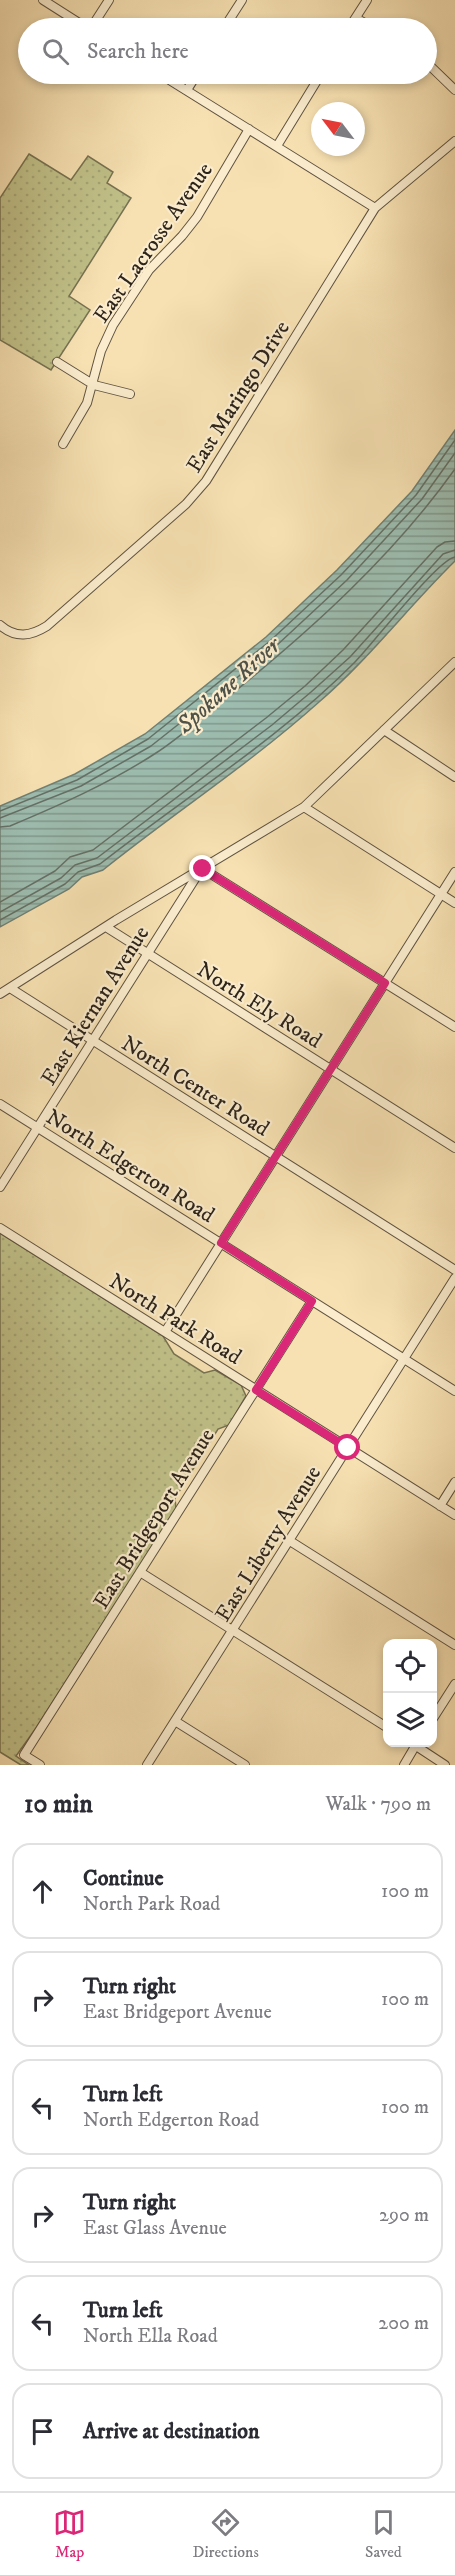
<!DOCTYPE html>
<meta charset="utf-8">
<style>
:root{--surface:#fff;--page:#f2f2f3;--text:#2b2b33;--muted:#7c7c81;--line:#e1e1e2;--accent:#db2777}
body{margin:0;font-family:"IM FELL DW Pica",serif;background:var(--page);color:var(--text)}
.controls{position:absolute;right:18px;bottom:18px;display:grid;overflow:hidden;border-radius:12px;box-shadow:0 3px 9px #0003}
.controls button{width:54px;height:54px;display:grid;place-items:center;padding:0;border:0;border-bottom:2px solid var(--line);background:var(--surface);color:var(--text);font:30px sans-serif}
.compass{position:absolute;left:311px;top:102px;width:54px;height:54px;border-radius:50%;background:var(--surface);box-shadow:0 3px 9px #0003;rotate:302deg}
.stop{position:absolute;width:18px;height:18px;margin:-14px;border:4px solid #db2777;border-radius:50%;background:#fff}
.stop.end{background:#db2777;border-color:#fff;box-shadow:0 2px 6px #0008}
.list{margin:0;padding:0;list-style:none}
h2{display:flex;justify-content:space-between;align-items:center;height:78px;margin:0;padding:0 24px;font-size:26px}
h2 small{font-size:20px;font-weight:400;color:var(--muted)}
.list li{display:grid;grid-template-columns:39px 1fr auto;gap:18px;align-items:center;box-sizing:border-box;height:96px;margin:0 12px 12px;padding:0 12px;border:2px solid var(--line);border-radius:18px}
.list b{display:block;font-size:22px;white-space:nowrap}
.list p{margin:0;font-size:20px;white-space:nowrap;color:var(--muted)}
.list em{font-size:20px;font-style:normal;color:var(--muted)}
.icon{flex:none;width:33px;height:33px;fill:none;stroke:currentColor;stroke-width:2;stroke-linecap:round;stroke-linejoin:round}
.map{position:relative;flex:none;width:455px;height:1765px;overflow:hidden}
.search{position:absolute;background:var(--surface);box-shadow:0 3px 9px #0003;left:18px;right:18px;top:18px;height:66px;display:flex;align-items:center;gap:15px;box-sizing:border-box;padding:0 21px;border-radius:33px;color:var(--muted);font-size:22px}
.sheet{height:726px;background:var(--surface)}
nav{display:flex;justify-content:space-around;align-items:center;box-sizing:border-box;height:84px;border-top:2px solid var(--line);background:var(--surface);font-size:16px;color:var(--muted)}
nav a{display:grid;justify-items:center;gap:3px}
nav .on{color:var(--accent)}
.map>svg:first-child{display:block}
.grass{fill:url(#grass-dots);stroke:#777252;stroke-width:1.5}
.water{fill:url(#water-rules);stroke:#708074;stroke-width:1.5}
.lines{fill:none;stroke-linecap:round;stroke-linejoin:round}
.shore{stroke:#657066;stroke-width:1.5}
.minor-casing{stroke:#605341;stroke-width:10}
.minor{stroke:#faeccd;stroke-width:8}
.route{stroke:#db2777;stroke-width:8}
.labels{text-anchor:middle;stroke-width:4.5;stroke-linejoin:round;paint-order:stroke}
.street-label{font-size:22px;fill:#2d241b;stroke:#faeccd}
.water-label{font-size:24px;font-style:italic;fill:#4f5248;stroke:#faeccd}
</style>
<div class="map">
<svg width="455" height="1765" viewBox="0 0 455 1765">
<defs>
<pattern id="grass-dots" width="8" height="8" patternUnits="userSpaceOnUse" patternTransform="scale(1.5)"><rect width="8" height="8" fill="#c1c189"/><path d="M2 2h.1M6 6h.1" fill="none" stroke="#a6a676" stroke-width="1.8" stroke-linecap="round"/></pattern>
<pattern id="water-rules" width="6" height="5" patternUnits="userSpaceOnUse" patternTransform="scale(1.5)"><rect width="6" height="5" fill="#9dbdb0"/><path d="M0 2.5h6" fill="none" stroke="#80998e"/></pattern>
</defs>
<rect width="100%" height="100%" fill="#f7e1b2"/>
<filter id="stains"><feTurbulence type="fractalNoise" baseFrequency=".00333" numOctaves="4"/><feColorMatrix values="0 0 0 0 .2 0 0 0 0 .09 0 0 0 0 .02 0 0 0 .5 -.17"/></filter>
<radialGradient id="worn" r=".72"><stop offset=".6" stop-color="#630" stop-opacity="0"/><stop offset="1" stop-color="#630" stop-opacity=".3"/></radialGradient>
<path class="grass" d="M29,154l42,26 17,-24 25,16 -6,11 24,15 -62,98 21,14 -39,60 -51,-30v-142z
M0,1233l163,103 11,18 30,19 11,-3 26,15 5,11 -17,29 -11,4 -43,69 1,11 -140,219 -20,28 13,9h-8l-21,-13z"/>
<path class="water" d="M455,430v131c-47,46 -86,98 -136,141 -68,61 -145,111 -216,168l-21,7 -13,12 -69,38v-121l75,-32 70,-40 121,-97 71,-67 75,-79z"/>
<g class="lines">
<path class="shore" d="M0,811l77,-31 71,-41 122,-98 71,-66 75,-80 39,-55
M0,818l81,-32 70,-40 67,-53 57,-46 72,-67 75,-81 33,-46
M0,827l10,-1c50,-21 100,-43 146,-73 25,-16 48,-38 72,-56 83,-67 165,-141 227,-228
M0,902l55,-31 15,-14 23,-7 173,-132 39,-32 38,-36 94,-103 8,-5 10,-1
M0,912l61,-34 14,-13 22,-7 175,-133 39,-33 39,-35 93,-103 12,-4
M0,920l65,-36 13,-12 22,-8c85,-67 179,-125 255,-202 17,-17 83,-103 100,-105"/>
<g class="minor-casing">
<path id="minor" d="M43,0l44,28
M356,18l17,10
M91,28l18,-28
M224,28l18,-28
M349,28l18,-28
M426,62l29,28
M160,74l215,134
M187,90l10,-16
M277,146l44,-72
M57,362l37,23 36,9
M63,444l24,-41 14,-52 12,-26 36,-55 33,-34 15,-19 52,-88
M0,625c16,14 31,11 47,1l139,-122 20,-23 169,-273 80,-67
M384,730l71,47
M304,807l151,96
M203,869l252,158
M106,927l349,221
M10,988l445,282
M0,994l116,-74 188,-113 151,-145
M0,1104l455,287
M0,1187l198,-313
M0,1228l455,287
M165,1332l290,-460
M440,1506l15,-24
M290,1541l165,104
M140,1572l248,156
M432,1720l23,-36
M175,1721l70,44
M410,1742l35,23
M40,1765l-16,-10 288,-454
M147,1765l308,-487
M404,1765l13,-22"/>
</g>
<use href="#minor" class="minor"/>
</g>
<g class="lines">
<path class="route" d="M203,869l182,114 -164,260 91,58 -56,89 92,58"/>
</g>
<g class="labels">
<g class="street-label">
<text transform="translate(152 242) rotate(-55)" y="8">East Lacrosse Avenue</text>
<text transform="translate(237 396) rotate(-58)" y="8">East Maringo Drive</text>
<text transform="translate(260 1004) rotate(32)" y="8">North Ely Road</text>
<text transform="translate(94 1005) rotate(-58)" y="8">East Kiernan Avenue</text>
<text transform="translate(196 1085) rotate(32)" y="8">North Center Road</text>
<text transform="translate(131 1165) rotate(32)" y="8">North Edgerton Road</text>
<text transform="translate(176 1318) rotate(32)" y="8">North Park Road</text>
<text transform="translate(153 1518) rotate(-58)" y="8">East Bridgeport Avenue</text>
<text transform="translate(267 1543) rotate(-58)" y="8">East Liberty Avenue</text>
</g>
<g class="water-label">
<text transform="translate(228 685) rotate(-42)" y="8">Spokane River</text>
</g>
</g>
<rect width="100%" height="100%" filter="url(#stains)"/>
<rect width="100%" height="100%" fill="url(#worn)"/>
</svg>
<div class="controls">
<button><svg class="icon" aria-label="locate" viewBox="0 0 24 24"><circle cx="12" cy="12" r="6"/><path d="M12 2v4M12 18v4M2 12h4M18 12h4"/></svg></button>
<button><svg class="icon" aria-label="layers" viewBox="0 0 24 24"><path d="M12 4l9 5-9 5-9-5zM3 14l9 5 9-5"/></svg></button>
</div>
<svg class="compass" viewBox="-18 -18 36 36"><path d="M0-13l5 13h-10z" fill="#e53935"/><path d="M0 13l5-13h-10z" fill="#7c7c81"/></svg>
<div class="stop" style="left:348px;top:1448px"></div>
<div class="stop end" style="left:203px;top:869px"></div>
<div class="search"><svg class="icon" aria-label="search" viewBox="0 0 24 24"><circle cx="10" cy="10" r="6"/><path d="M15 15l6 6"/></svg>Search here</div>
</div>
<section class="sheet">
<h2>10 min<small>Walk · 790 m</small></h2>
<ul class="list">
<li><svg class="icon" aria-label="ahead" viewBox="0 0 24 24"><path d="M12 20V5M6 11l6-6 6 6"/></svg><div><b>Continue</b><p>North Park Road</p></div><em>100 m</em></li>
<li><svg class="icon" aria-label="right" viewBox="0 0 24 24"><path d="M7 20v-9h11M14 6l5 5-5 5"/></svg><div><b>Turn right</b><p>East Bridgeport Avenue</p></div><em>100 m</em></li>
<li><svg class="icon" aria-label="left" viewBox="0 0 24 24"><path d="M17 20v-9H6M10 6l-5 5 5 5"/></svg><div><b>Turn left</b><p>North Edgerton Road</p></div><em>100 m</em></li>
<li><svg class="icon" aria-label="right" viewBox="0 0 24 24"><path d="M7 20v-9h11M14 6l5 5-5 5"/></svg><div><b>Turn right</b><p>East Glass Avenue</p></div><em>290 m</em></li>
<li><svg class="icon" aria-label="left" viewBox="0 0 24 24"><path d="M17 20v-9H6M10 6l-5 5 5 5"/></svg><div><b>Turn left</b><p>North Ella Road</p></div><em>200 m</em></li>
<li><svg class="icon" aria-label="arrive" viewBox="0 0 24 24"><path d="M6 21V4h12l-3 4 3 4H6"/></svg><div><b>Arrive at destination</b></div></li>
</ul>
</section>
<nav>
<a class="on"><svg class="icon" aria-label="map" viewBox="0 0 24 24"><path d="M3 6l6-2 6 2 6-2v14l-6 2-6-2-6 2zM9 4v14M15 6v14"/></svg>Map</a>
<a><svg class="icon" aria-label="directions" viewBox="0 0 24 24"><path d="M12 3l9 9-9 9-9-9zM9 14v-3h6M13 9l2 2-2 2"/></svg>Directions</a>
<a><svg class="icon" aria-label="saved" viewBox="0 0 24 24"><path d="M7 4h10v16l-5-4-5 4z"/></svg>Saved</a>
</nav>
